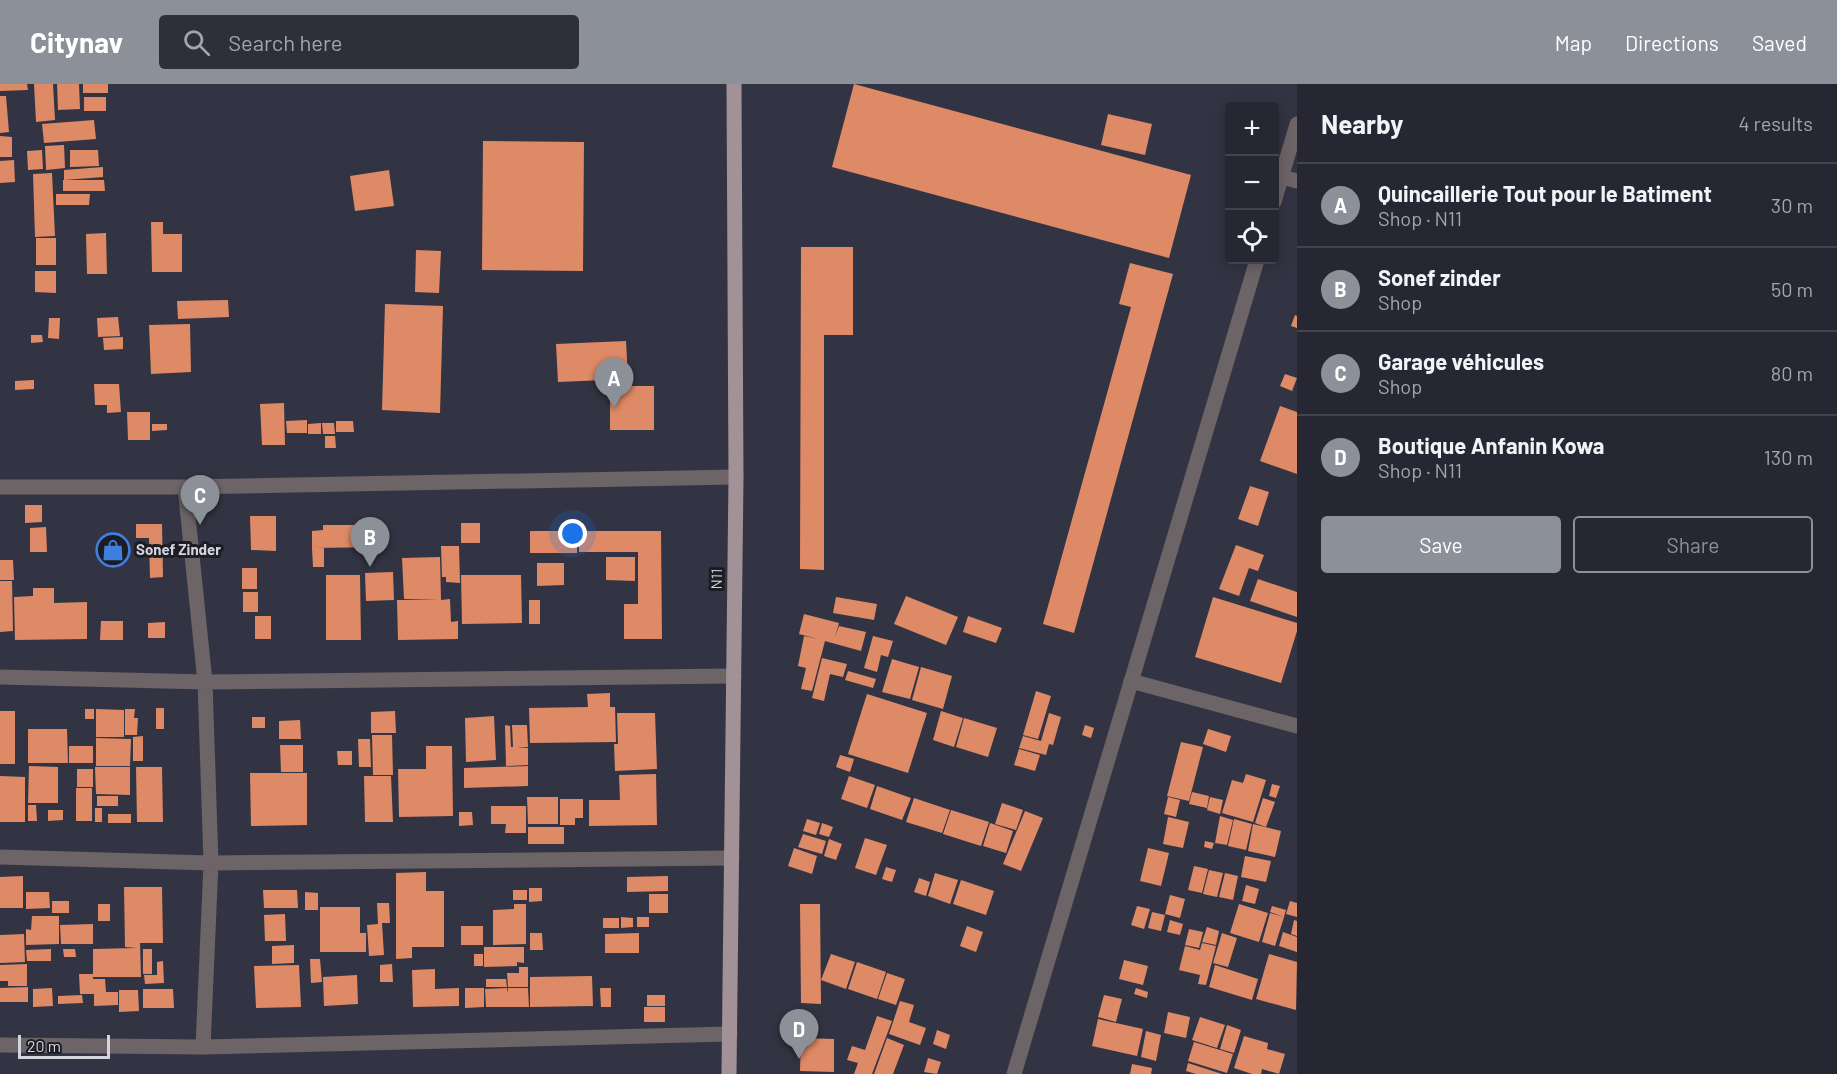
<!DOCTYPE html>
<meta charset="utf-8">
<style>
:root{--surface:#262732;--page:#2e2f3a;--text:#f1f3f6;--muted:#a4a5ac;--line:#42444d;--accent:#8c9099}
body{margin:0;font-family:Barlow,sans-serif;background:var(--page);color:var(--text)}
.controls{position:absolute;right:18px;top:18px;display:grid;overflow:hidden;border-radius:6px;box-shadow:0 3px 15px #0003}
.controls button{width:54px;height:54px;display:grid;place-items:center;padding:0;border:0;border-bottom:2px solid var(--line);background:var(--surface);color:var(--text);font:30px sans-serif}
.scale{position:absolute;left:18px;bottom:15px;width:92px;box-sizing:border-box;padding-left:6px;border:3px solid #d3d4de;border-top:0;font-size:16px;line-height:21px;white-space:nowrap;color:#d3d4de;-webkit-text-stroke:4px #1c1c23;paint-order:stroke}
.you{position:absolute;left:573px;top:450px;width:21px;height:21px;margin:-15px;border:4px solid #fff;border-radius:50%;background:#1a73e8;box-shadow:0 0 0 9px #1a73e833}
.badge{display:grid;place-items:center;width:39px;height:39px;border-radius:50%;background:var(--accent);color:#fff;font-size:20px;font-weight:700}
.pin{position:absolute;translate:-50% -50px;filter:drop-shadow(0 2px 3px #0008)}
.pin::after{content:'';position:absolute;top:32px;width:21px;height:18px;background:inherit;clip-path:polygon(0 0,100% 0,50% 100%)}
.list{margin:0;padding:0;list-style:none}
h2{display:flex;justify-content:space-between;align-items:center;height:78px;margin:0;padding:0 24px;font-size:26px}
h2 small{font-size:20px;font-weight:400;color:var(--muted)}
.list li{display:grid;grid-template-columns:39px 1fr auto;gap:18px;align-items:center;box-sizing:border-box;height:84px;padding:0 24px;border-top:2px solid var(--line)}
.list b{display:block;font-size:22px;white-space:nowrap}
.list p{margin:0;font-size:20px;white-space:nowrap;color:var(--muted)}
.list em{font-size:20px;font-style:normal;color:var(--muted)}
.actions{display:flex;gap:12px;padding:18px 24px}
.actions a{flex:1;padding:14px 0;border:2px solid var(--accent);border-radius:6px;text-align:center;font-size:21px;color:var(--accent)}
.actions .main{background:var(--accent);color:#fff}
.icon{flex:none;width:33px;height:33px;fill:none;stroke:currentColor;stroke-width:2;stroke-linecap:round;stroke-linejoin:round}
.map{position:relative;flex:none;width:1297px;height:990px;overflow:hidden}
header{display:flex;align-items:center;gap:36px;box-sizing:border-box;height:84px;padding:0 30px;background:var(--accent);color:#fff}
header strong{font-size:28px}
nav{display:flex;gap:33px;margin-inline-start:auto;font-size:21px}
.search{width:420px;height:54px;background:var(--page);display:flex;align-items:center;gap:15px;box-sizing:border-box;padding:0 21px;border-radius:6px;color:var(--muted);font-size:22px}
main{display:flex}
aside{flex:1;background:var(--surface)}
.map>svg:first-child{display:block}
.building{fill:#df8a66}
.lines{fill:none;stroke-linecap:round;stroke-linejoin:round}
.minor{stroke:#6c6467;stroke-width:15}
.tertiary{stroke:#6c6467;stroke-width:15}
.primary{stroke:#a29197;stroke-width:15}
.labels{text-anchor:middle;stroke-width:6;stroke-linejoin:round;paint-order:stroke}
.poi-label{font-size:15px;font-weight:bold;fill:#d3d4de;stroke:#1c1c23;text-anchor:start}
.street-label{font-size:15px;fill:#d3d4de;stroke:#1c1c23}
</style>
<header>
<strong>Citynav</strong>
<div class="search"><svg class="icon" aria-label="search" viewBox="0 0 24 24"><circle cx="10" cy="10" r="6"/><path d="M15 15l6 6"/></svg>Search here</div>
<nav><a>Map</a><a>Directions</a><a>Saved</a></nav>
</header>
<main>
<div class="map">
<svg width="1297" height="990" viewBox="0 0 1297 990">
<rect width="100%" height="100%" fill="#333443"/>
<path class="building" d="M0,0h27l1,6 -28,1z
M34,0h19l2,36 -19,2z
M57,0h22l1,25 -22,1z
M83,0h25v9h-25z
M854,0l337,91 -22,83 -337,-91z
M0,12h6l3,36 -9,1z
M84,13h22v14h-22z
M1108,30l44,10 -7,31 -44,-10z
M94,36l2,19 -52,4 -2,-19z
M0,52l12,1v20h-12z
M483,57l101,1 -1,129 -101,-1z
M64,61l1,23 -19,2 -1,-24z
M42,66l1,19 -15,1 -1,-19z
M70,66h28l1,16 -29,1z
M14,76l1,22 -15,1v-22z
M103,83v10l-39,3v-10z
M389,86l5,36 -39,5 -5,-35z
M52,89l3,63 -20,1 -2,-63z
M63,96h41l1,11h-42z
M56,110h34l-1,11h-33z
M151,138h12v12h19v38h-30z
M106,149l1,41h-20l-1,-40z
M36,154h20v27h-20z
M801,163h52v88h-29v235l-24,-1z
M416,166l25,1 -2,42 -24,-1z
M1130,179l43,11 -99,359 -31,-9 88,-317 -12,-3z
M35,187h21v22l-21,-1z
M228,216l1,17 -51,2 -1,-18z
M385,220l58,2 -3,107 -58,-3z
M1295,231l2,1v12l-6,-2z
M118,233l2,19 -22,1 -1,-19z
M49,234h11l-1,21 -11,-1z
M190,240l1,48 -40,2 -2,-49z
M31,251h11l1,7 -12,1z
M123,253v12l-19,1 -1,-12z
M626,257l2,38 -70,3 -2,-38z
M1285,290l12,4 -5,13 -12,-5z
M34,296v9l-19,1v-9z
M94,300h25l2,28 -14,1v-8h-12z
M610,302h44v44h-44z
M284,319l1,42h-23l-2,-41z
M1280,322l17,6v62l-37,-13z
M127,328h23v28h-22z
M307,336v13h-20l-1,-12z
M336,337h17l1,11h-18z
M321,339v11h-13v-10z
M322,339h12l1,11h-12z
M152,340h15v6l-15,1z
M325,352h10l1,12h-11z
M1250,402l19,6 -11,34 -20,-7z
M25,421h17v17l-17,1z
M250,432h26v35l-25,-1z
M461,439h19v20h-19z
M136,440h26l1,53 -13,1 -1,-40h-13z
M323,441h63v22l-74,1v-17l11,-1z
M46,443l1,25h-17v-24z
M530,447h47v22h-47z
M579,447h82l1,108h-38v-35h14v-52h-59z
M1236,461l28,10 -6,16 -9,-3 -10,28 -20,-7z
M441,462h18l1,37 -14,-1v-5h-4z
M312,464h12v19h-11z
M440,473l1,43 9,-1 1,23 7,-1v18l-60,1 -1,-40h42l-35,-1 -2,-41z
M606,473h29v24l-29,-1z
M0,476h13l1,20h-14z
M537,479h27v22l-27,1z
M242,484h15v21h-15z
M393,488l1,28 -28,1 -1,-28z
M326,491h34l1,65h-35z
M461,491h60l1,48 -60,1z
M1258,495l39,13v25l-47,-16z
M0,497h12l1,50 -13,1z
M33,504h21v15l33,-1v37l-72,1 -1,-43 19,-1z
M243,508h15v20h-15z
M906,512l52,21 -12,28 -52,-21z
M836,513l41,7 -3,16 -41,-7z
M1213,513l84,26v8l-16,52 -86,-26z
M529,516h11v24h-11z
M804,530l35,9 -4,14 4,-11 27,6 -5,19 -36,-10 -13,50 -11,-2 5,-21 -8,-2 6,-30 14,3 -19,-5z
M255,532h16v23h-16z
M968,532l34,12 -6,15 -33,-11z
M101,537h22v19h-23z
M165,538v16h-17v-15z
M873,552l20,5 -5,16 -7,-2 -4,17 -13,-4z
M822,574l25,6 -4,13 -13,-3 -6,27 -12,-3z
M892,575l27,8 -9,32 -28,-7z
M921,583l31,9 -9,33 -31,-9z
M848,587l28,8 -3,9 -28,-8z
M1036,607l15,5 -13,43 -15,-4z
M610,609v14h5l1,35 -86,1 -1,-35 59,-1 -1,-13z
M867,610l60,19 -19,60 -60,-19z
M156,624h8v21h-8z
M85,625h9v10h-9z
M96,625l28,1v27h-28z
M125,625h10l-1,9h4l-1,17h-12z
M0,627h15v53h-15z
M395,627l1,22h-25v-21z
M941,627l22,7 -9,29 -21,-7z
M617,629h38l2,56 -42,2 -1,-27h4z
M1049,629l12,4 -8,28 -4,-1 -3,11 -27,-7 4,-12 18,5z
M494,632l2,44 -30,2 -1,-44z
M252,633h13v11h-13z
M964,634l33,10 -9,29 -32,-10z
M300,636l1,19h-22v-18z
M505,641l5,1 1,21h2l-1,-22h15l1,22h-11l11,1v17l-22,1z
M1085,641l9,3 -3,10 -9,-3z
M28,645h39l1,34h-40z
M1208,645l23,7 -5,16 -23,-8z
M372,651h20l1,40h-20z
M143,652v25h-10v-24z
M96,654l35,1 -1,27h-34z
M358,655h12l1,28h-12z
M1181,658l22,5 -14,54 -22,-5z
M280,661h23v27h-22z
M69,662h24v17h-24z
M426,662h26l1,70 -54,1 -1,-48h28z
M1019,665l21,6 -5,16 -21,-6z
M337,667h15v14h-14z
M840,671l14,4 -4,13 -14,-5z
M29,682l29,1v36h-30z
M528,682v20l-64,2v-20z
M95,683h35v28l-34,-1z
M136,683h26l1,55h-26z
M77,685h16v18h-16z
M250,689h57v52l-56,1z
M656,690l1,51 -68,1v-26h31l-1,-25z
M1246,690l20,6 -13,42 -31,-9 10,-33 11,3z
M0,692l25,1v45h-25z
M364,692h27l2,46h-28z
M849,692l26,9 -8,23 -26,-9z
M1272,700l8,2 -4,12 -7,-2z
M877,702l34,12 -9,22 -32,-11z
M76,704h16v33h-16z
M1192,708l17,4 -2,12 -18,-4z
M97,712h21v10h-21z
M527,713h31v27h-30z
M1168,713l12,3 -4,17 -12,-3z
M1210,713l13,3 -3,14 -13,-4z
M914,714l36,12 -8,23 -36,-11z
M1263,714l12,4 -9,25 -11,-4z
M560,715h23v19h-8v7h-15z
M1002,719l21,7 -7,20 -21,-6z
M28,721h8l1,16h-9z
M491,722h35v27h-21l1,-9h-15z
M95,724h7v14h-7z
M48,726h15v10l-15,1z
M951,726l38,12 -8,24 -38,-12z
M1025,727l18,7 -22,53 -18,-7z
M459,728h13l1,13 -14,1z
M108,730h23v9h-23z
M1220,732l13,4 -6,25 -12,-2z
M1168,733l21,5 -6,26 -20,-4z
M807,735l13,4 -4,12 -13,-4z
M1234,735l18,5 -6,26 -18,-4z
M822,739l11,4 -4,10 -10,-3z
M990,739l23,8 -7,22 -23,-7z
M1253,740l28,7 -6,26 -27,-6z
M528,743h36v17h-36z
M803,750l23,7 -4,13 -24,-7z
M865,754l22,7 -11,30 -21,-7z
M829,755l13,5 -6,16 -12,-4z
M1205,757l9,2 -2,6 -8,-2z
M794,764l23,8 -5,18 -24,-8z
M1148,764l21,5 -8,33 -21,-5z
M1245,772l26,5 -5,21 -25,-5z
M1194,782l14,3 -6,24 -14,-3z
M886,783l10,3 -4,12 -10,-3z
M1209,786l14,3 -6,24 -14,-3z
M426,788v19h18v56h-32v11l-16,1v-86z
M935,789l23,7 -8,24 -22,-8z
M1225,789l13,3 -5,24 -14,-3z
M23,792v32h-23v-31z
M668,792v15l-41,1v-15z
M919,794l11,4 -4,14 -12,-4z
M961,796l33,11 -8,24 -33,-11z
M1246,801l13,4 -4,15 -13,-3z
M124,803h38l1,56h-23l1,34h-48v2h12l1,13h12v13l-24,1v-12h-14l-1,-20h14v-25l44,-1 -12,-1z
M529,804h13v13l-13,1z
M263,806h34l1,18h-34z
M513,806h14v10h-14z
M26,808h23l1,16 -24,1z
M305,808l13,1v17h-13z
M649,810h19v19h-19z
M1170,811l15,4 -5,19 -15,-4z
M52,817h17v12h-17z
M1290,817l7,2v14l-11,-3z
M377,819h12l1,20h-8l2,32 -15,1 -2,-31 11,-1z
M98,820h12v17h-12z
M514,820h12v40l-33,1v-35l21,-1z
M800,820h20l1,100 -20,-1z
M1239,820l29,9 -9,29 -29,-9z
M1137,822l13,3 -6,20 -13,-4z
M1272,822l14,4 -2,7 -14,-5z
M320,823h40v26h6v19h-46z
M1152,828l13,3 -4,16 -13,-3z
M1270,829l14,4 -9,29 -13,-4z
M285,830l1,27h-21l-1,-26z
M32,832h27v28l-33,1v-16l5,1z
M621,833l12,1v9l-12,1z
M637,833h12v10h-12z
M603,834h16v10h-16z
M1170,836l13,4 -3,11 -13,-3z
M1294,836l3,1v15l-6,-2z
M93,840v20h-32l-1,-19z
M461,842h22v19h-22z
M967,842l16,6 -7,20 -16,-6z
M1207,843l12,4 -3,14 -14,-3z
M1189,845l14,3 -4,16 -14,-3z
M1283,848l14,5v15l-18,-6z
M530,849h12l1,17h-13z
M639,849v20h-34v-19z
M1222,849l15,5 -9,29 -15,-4z
M24,850l1,28 -25,1v-28z
M1202,859l14,3 -10,39 -8,-1 2,-9 -21,-5 6,-24 15,4z
M294,861v18l-22,1v-18z
M484,863h40v16l-7,-1v4l-33,1z
M51,865v12h-24l-1,-11z
M63,865h12l1,8h-12z
M143,865h9v25h-9z
M474,870h9v12h-9z
M831,870l24,8 -9,27 -25,-9z
M1269,870l28,8 -1,48 -40,-11z
M310,875h10l2,23 -11,1z
M1124,876l24,6 -5,19 -24,-6z
M163,877l1,22 -19,1 -1,-9h13v-13z
M857,878l29,10 -9,27 -29,-10z
M27,880v22h-19v-5h-8v-16z
M392,880l1,18h-13v-17z
M299,881l2,42 -45,1 -2,-42z
M1215,881l43,14 -6,21 -43,-13z
M519,883h9v20h-20l-1,-14h12z
M435,885v20l24,-1v18l-46,1 -1,-37z
M887,889l18,6 -9,26 -18,-6z
M357,891l1,29 -34,2 -1,-29z
M592,892l1,30 -63,1v-30z
M486,895h20l1,8h-21z
M28,903v15h-28v-14z
M52,904l1,18 -20,1v-18z
M465,904h19v19l-19,1z
M507,904v5l1,-5h20l1,19h-43l-1,-18z
M600,904h11v19h-10z
M1136,904l12,4 -1,6 -13,-4z
M143,905h30l1,19h-31z
M119,906h19l1,21 -20,1z
M82,911l1,8 -25,1v-8z
M647,911h18v11h-18z
M1104,911l18,4 -6,23 -18,-5z
M900,917l14,4 -5,17 17,6 -6,17 -31,-11z
M644,923h21v15h-21z
M1168,928l22,5 -4,21 -22,-5z
M877,932l15,5 -20,53h-18l4,-11 -11,-3 5,-14 13,4z
M1200,933l25,8 -8,23 -25,-8z
M1098,935l45,10 -6,27 -45,-10z
M1227,941l14,5 -7,23 -14,-4z
M937,946l13,5 -4,14 -13,-5z
M1146,947l15,4 -5,26 -15,-4z
M1244,952l24,7 -1,6 18,5 -6,20 -17,-5 -1,5h-9l-18,-6z
M801,954l33,1v33l-34,-1z
M887,954l17,7 -11,29h-19z
M1194,958l39,12 -6,19 -39,-12z
M928,974l13,4 -4,12 -13,-2z
M1188,979l34,11h-26l-10,-3z
M1132,980l20,4 -1,6h-21z"/>
<g class="lines">
<path class="minor" d="M1282,93l15,4
M0,403h185l551,-10
M185,403l20,195 6,181 -8,184
M0,593l205,5 529,-6
M1131,597l166,45
M0,773l211,6 521,-5
M0,961l203,2 527,-13"/>
<path class="tertiary" d="M1274,118l23,-78
M1014,990l243,-814"/>
<path class="primary" d="M729,990l7,-597 -2,-393"/>
</g>
<defs>
<g id="shop-ring" transform="scale(1.725)"><circle r="9.5" fill="#1c1c23" stroke="#3f7fe0" stroke-width="1.5"/><path d="M-5-2.5h2.3a2.7 3.5 0 0 1 5.4 0H5L5.5 6h-11ZM-1.5-2.5h3a1.5 2.3 0 0 0-3 0Z" fill="#3f7fe0"/></g>
</defs>
<g fill-rule="evenodd">
<use href="#shop-ring" x="113" y="466"/>
</g>
<g class="labels">
<g class="poi-label">
<text x="136" y="471">Sonef Zinder</text>
</g>
<g class="street-label">
<text transform="translate(717 495) rotate(-89)" y="5">N11</text>
</g>
</g>
</svg>
<div class="controls">
<button>+</button>
<button>−</button>
<button><svg class="icon" aria-label="locate" viewBox="0 0 24 24"><circle cx="12" cy="12" r="6"/><path d="M12 2v4M12 18v4M2 12h4M18 12h4"/></svg></button>
</div>
<div class="scale">20 m</div>
<div class="you"></div>
<div class="pin badge" style="left:614px;top:324px">A</div>
<div class="pin badge" style="left:370px;top:483px">B</div>
<div class="pin badge" style="left:200px;top:441px">C</div>
<div class="pin badge" style="left:799px;top:975px">D</div>
</div>
<aside>
<h2>Nearby<small>4 results</small></h2>
<ul class="list">
<li><span class="badge">A</span><div><b>Quincaillerie Tout pour le Batiment</b><p>Shop · N11</p></div><em>30 m</em></li>
<li><span class="badge">B</span><div><b>Sonef zinder</b><p>Shop</p></div><em>50 m</em></li>
<li><span class="badge">C</span><div><b>Garage véhicules</b><p>Shop</p></div><em>80 m</em></li>
<li><span class="badge">D</span><div><b>Boutique Anfanin Kowa</b><p>Shop · N11</p></div><em>130 m</em></li>
</ul>
<div class="actions"><a class="main">Save</a><a>Share</a></div>
</aside>
</main>
